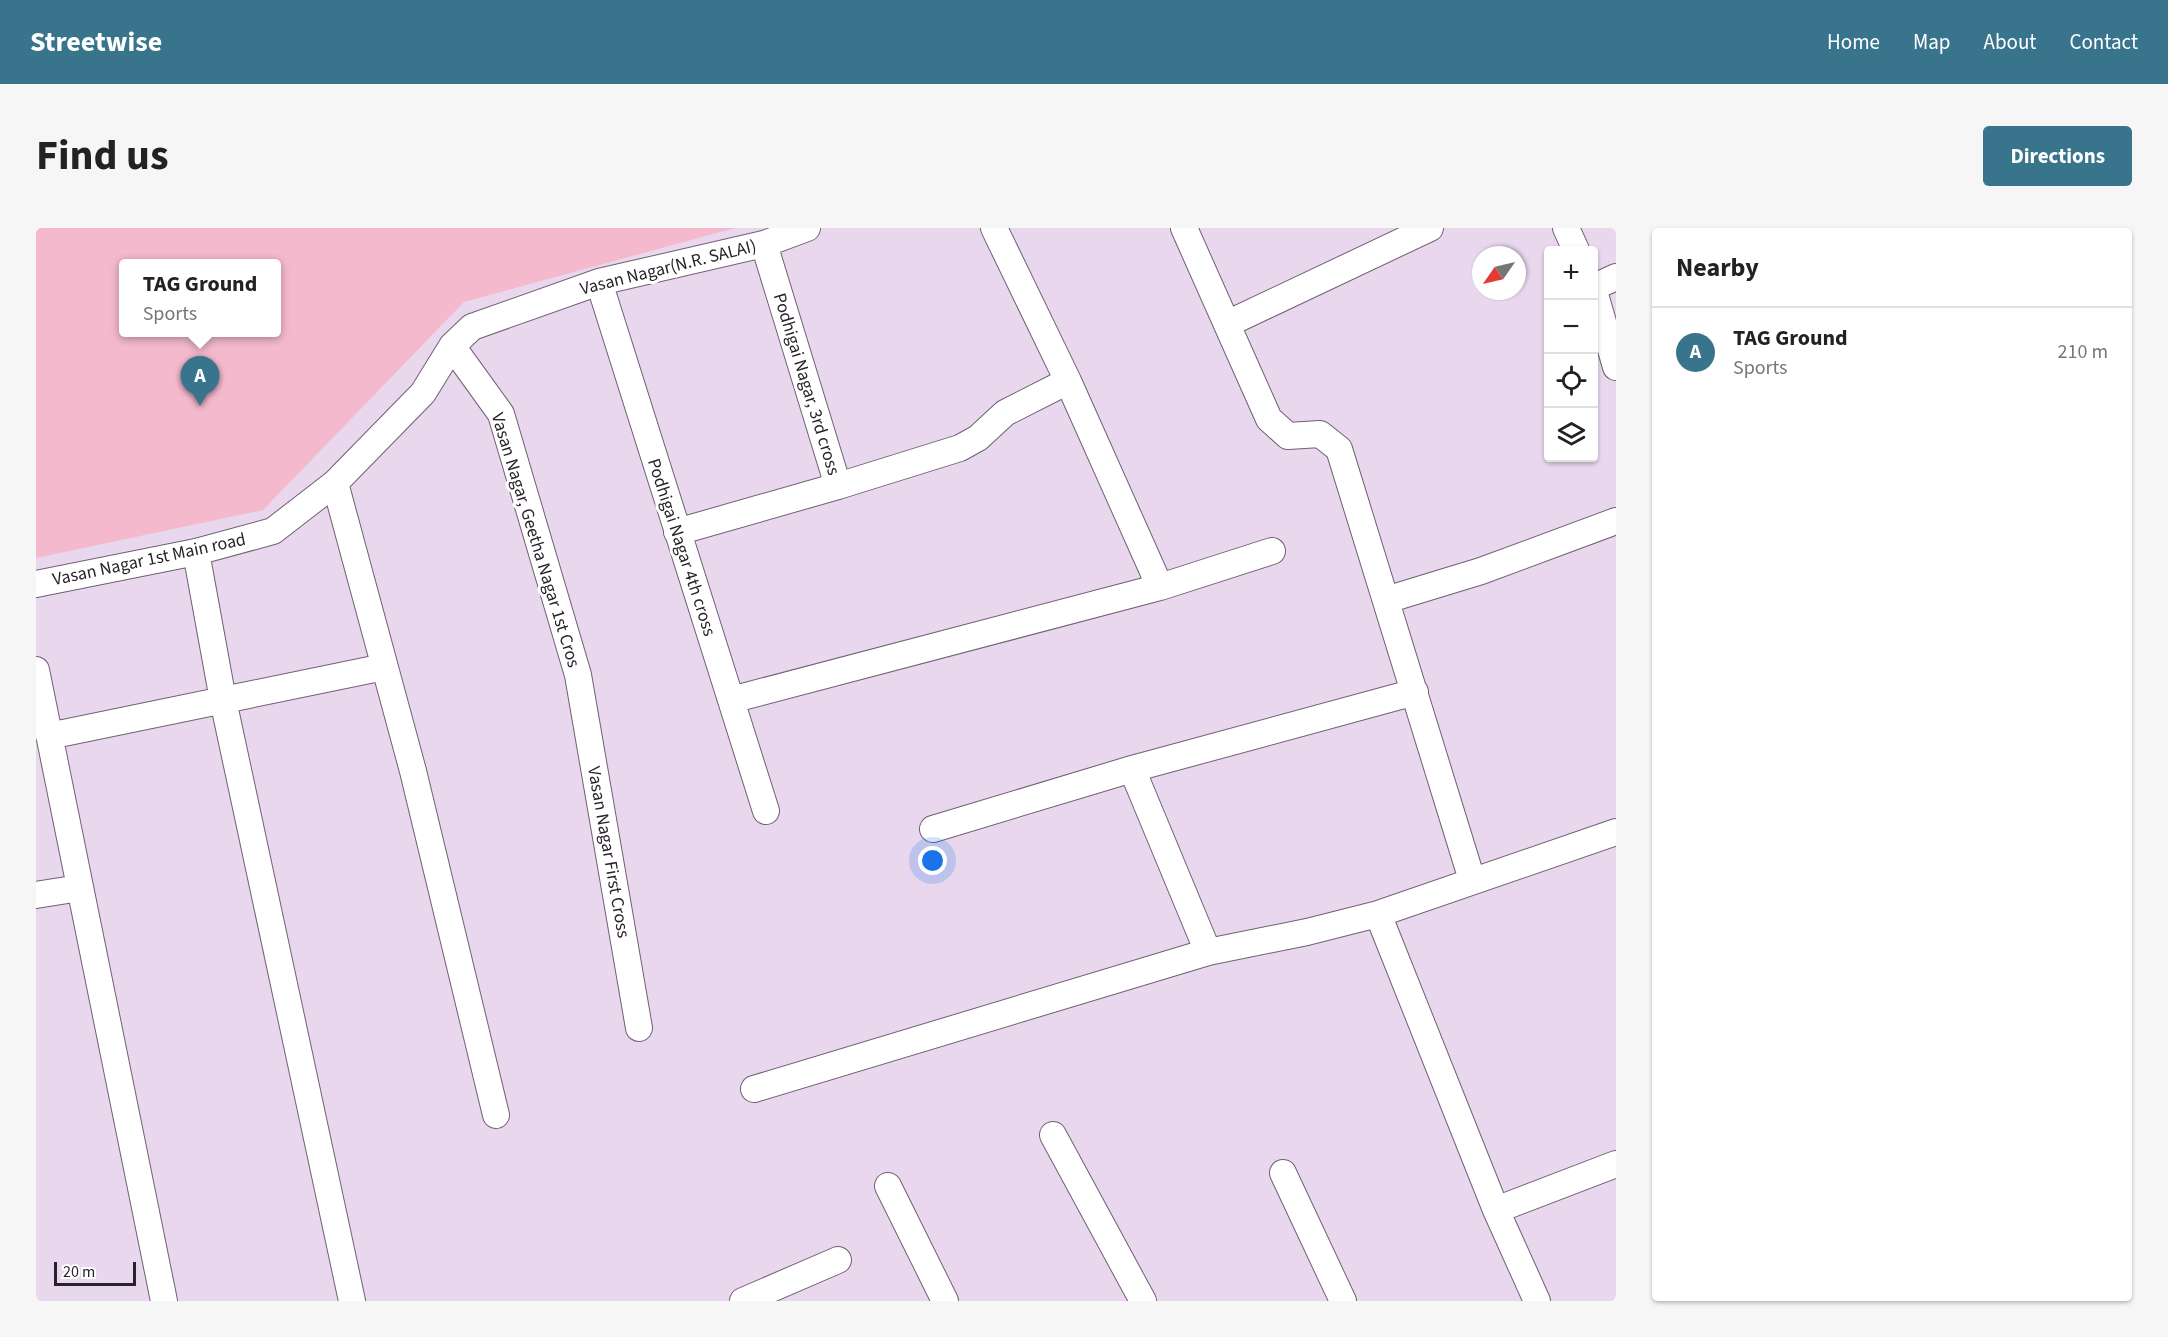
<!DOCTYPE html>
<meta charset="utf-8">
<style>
:root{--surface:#fff;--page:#f6f6f6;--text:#222;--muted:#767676;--line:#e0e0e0;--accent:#38748b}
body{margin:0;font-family:"Source Sans 3",sans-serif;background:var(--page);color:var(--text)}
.controls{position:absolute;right:18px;top:18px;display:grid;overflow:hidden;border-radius:6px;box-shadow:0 2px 4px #0004}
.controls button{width:54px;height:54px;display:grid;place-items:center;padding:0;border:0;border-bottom:2px solid var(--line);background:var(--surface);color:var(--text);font:30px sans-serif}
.compass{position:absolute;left:1436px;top:18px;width:54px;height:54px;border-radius:50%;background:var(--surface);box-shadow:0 2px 4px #0004;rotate:236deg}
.scale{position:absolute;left:18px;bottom:15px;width:82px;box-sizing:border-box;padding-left:6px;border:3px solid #28222a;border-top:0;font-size:16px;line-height:21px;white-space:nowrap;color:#28222a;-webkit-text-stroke:4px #fff;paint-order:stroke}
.you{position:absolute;left:897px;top:633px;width:21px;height:21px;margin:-15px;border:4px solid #fff;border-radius:50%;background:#1a73e8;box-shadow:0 0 0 9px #1a73e833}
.badge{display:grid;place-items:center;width:39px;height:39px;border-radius:50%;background:var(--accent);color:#fff;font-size:20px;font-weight:700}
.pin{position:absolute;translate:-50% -50px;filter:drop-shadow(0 2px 3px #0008)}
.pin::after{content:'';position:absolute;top:32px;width:21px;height:18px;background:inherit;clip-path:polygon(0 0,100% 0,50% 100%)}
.popup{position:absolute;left:83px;top:31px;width:162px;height:78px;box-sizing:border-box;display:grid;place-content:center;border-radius:6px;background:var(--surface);filter:drop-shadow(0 2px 4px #0005);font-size:20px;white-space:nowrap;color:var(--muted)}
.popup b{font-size:22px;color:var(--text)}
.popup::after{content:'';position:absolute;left:50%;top:100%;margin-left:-12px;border:12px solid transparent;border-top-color:var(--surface)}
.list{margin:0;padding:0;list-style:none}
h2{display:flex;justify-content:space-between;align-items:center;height:78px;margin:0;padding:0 24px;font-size:26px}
h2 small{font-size:20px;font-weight:400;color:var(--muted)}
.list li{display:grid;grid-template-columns:39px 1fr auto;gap:18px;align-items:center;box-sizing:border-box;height:90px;padding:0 24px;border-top:2px solid var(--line)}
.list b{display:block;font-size:22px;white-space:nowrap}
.list p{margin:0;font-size:20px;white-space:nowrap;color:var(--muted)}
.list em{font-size:20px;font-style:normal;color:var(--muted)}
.icon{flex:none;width:33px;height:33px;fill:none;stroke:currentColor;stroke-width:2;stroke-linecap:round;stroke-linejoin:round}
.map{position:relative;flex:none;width:1580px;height:1073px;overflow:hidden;border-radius:6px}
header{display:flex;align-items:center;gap:36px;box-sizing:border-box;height:84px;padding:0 30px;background:var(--accent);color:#fff}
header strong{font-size:28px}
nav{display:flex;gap:33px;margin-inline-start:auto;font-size:21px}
.intro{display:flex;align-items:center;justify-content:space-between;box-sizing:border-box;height:144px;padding:0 36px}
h1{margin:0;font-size:42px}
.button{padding:15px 27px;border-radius:6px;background:var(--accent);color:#fff;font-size:21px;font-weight:700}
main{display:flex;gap:36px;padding:0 36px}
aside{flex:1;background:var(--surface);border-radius:6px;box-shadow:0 2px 4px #0004}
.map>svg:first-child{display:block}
.pitch{fill:#f4b9cd;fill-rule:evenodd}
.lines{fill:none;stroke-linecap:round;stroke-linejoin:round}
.minor-casing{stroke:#6f6073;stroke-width:28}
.minor{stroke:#fff;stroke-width:26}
.labels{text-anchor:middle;stroke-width:6;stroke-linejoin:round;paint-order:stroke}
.street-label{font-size:18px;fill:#28222a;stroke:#fff}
</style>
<header>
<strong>Streetwise</strong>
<nav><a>Home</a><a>Map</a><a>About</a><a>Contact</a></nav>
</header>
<div class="intro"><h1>Find us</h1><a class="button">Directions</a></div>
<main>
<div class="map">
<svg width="1580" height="1073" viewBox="0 0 1580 1073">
<rect width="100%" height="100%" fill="#e8d7ed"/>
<path class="pitch" d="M0,0h699l-271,74 -201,208 -227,48zM88,36h152v68h-152z"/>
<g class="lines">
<g class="minor-casing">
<path id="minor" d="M958,0l74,153 92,206
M1148,0l85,191 19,17 32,-2 19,15 133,431
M1530,0l10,22
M728,16l74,242 122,-38 18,-10 27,-25 63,-32
M563,54l167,529
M1558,59l22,-10
M1558,63l22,76
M1191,96l203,-96
M416,118l49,68 77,261 61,353
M299,255l78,288 83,344
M641,304l161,-46
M160,324l27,148 129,601
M0,356l160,-32 77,-21 62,-48 88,-90 29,-47 20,-19 127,-45 165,-38 43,-16
M1350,372l95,-29 135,-50
M0,442l128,631
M695,472l429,-113 112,-36
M13,508l335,-69
M897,601l199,-60
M0,667l44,-7
M1342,686l118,296 41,91
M1172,724l-76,-183 283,-77
M718,861l454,-137 99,-20 71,-18 238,-82
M1017,907l90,166
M1247,945l60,128
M852,958l57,115
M1460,982l120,-46
M707,1073l95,-41"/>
</g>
<use href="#minor" class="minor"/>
</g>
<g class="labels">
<g class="street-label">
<text transform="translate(632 39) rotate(-14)" y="6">Vasan Nagar(N.R. SALAI)</text>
<text transform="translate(771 156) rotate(73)" y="6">Podhigai Nagar, 3rd cross</text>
<text transform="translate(500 312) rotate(73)" y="6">Vasan Nagar, Geetha Nagar 1st Cros</text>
<text transform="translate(646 319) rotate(72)" y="6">Podhigai Nagar 4th cross</text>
<text transform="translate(113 331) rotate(-12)" y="6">Vasan Nagar 1st Main road</text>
<text transform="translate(573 624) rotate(80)" y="6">Vasan Nagar First Cross</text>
</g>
</g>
</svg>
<div class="controls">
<button>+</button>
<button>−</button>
<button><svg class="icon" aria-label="locate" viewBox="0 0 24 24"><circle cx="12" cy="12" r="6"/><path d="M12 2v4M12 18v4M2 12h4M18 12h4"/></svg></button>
<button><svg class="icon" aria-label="layers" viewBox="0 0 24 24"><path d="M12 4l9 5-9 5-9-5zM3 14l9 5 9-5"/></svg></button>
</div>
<svg class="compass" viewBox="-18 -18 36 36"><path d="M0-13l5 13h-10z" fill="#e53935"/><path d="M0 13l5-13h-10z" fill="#767676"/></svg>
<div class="scale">20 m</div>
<div class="you"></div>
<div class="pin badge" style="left:164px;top:178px">A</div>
<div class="popup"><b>TAG Ground</b>Sports</div>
</div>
<aside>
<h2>Nearby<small></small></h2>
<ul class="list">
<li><span class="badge">A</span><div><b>TAG Ground</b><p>Sports</p></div><em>210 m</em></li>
</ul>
</aside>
</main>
